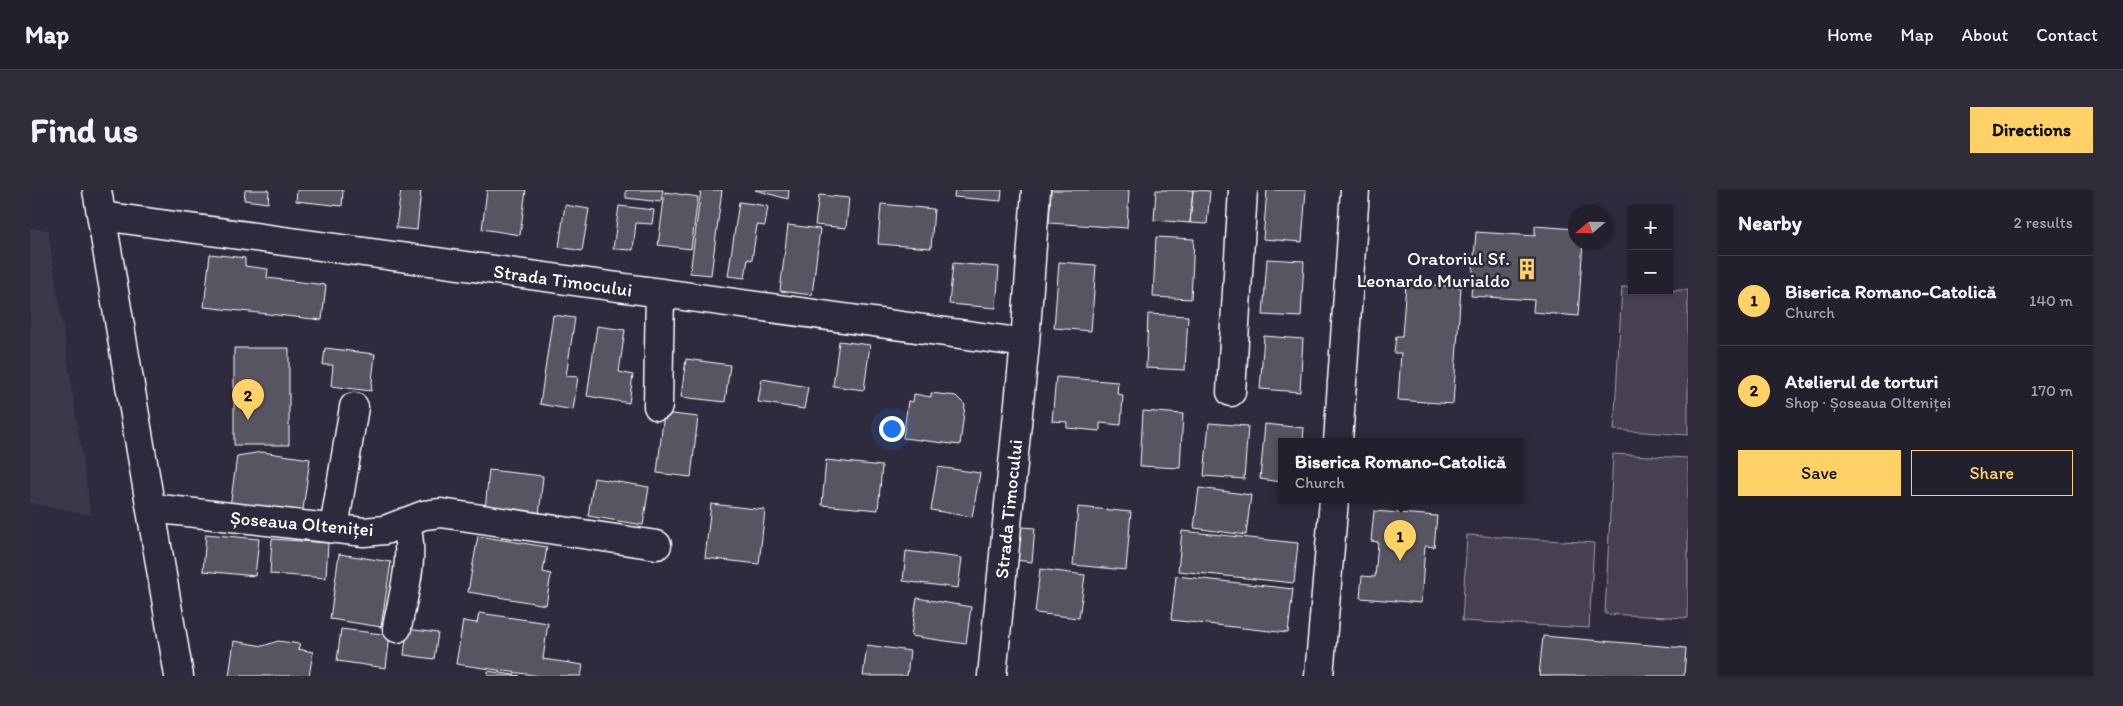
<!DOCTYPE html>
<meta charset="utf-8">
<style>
:root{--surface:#23202e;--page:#2f2d3a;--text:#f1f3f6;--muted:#a3a3aa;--line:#403e4a;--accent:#ffd166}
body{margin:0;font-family:Itim,sans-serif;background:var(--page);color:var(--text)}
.controls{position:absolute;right:15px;top:15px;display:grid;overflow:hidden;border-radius:0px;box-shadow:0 1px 4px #0004}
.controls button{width:45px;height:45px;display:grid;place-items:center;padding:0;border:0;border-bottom:1px solid var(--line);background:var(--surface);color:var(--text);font:25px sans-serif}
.compass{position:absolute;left:1538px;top:15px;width:45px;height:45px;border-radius:50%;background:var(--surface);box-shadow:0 1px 4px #0004;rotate:250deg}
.you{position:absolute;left:861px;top:238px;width:18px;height:18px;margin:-12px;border:4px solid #fff;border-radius:50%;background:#1a73e8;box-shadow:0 0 0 8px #1a73e833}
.badge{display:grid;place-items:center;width:32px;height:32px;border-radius:50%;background:var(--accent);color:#111;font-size:16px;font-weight:700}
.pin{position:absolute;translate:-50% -41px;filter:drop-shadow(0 1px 2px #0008)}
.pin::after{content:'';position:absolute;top:26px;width:18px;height:15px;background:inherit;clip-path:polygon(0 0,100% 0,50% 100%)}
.popup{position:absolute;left:1248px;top:248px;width:245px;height:65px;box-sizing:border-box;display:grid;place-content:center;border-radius:0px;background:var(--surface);filter:drop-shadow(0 1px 4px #0005);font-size:16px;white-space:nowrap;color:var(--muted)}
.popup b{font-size:19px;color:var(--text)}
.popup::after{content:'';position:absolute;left:50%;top:100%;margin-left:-10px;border:10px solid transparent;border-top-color:var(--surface)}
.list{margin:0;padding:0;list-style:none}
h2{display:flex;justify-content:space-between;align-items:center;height:65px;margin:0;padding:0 20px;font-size:21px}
h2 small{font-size:16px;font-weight:400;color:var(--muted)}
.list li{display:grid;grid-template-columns:32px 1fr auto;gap:15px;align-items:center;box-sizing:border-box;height:90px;padding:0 20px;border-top:1px solid var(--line)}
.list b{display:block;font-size:19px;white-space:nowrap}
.list p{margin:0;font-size:16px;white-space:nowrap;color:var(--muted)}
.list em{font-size:16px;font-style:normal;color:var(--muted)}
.actions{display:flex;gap:10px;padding:15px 20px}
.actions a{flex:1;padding:11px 0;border:1px solid var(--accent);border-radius:0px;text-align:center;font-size:18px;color:var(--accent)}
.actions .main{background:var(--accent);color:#111}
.map{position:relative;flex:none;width:1658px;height:486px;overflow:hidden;border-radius:0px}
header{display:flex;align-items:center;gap:30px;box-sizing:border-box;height:70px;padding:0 25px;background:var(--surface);border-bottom:1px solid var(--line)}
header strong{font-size:24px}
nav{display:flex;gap:28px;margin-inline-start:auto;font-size:18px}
.intro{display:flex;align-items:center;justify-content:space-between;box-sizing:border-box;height:120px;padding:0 30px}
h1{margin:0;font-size:35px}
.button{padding:12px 22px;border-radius:0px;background:var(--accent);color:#111;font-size:18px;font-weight:700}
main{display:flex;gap:30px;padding:0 30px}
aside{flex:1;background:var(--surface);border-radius:0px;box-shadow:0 1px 4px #0004}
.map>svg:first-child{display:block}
.built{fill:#3c3749}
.green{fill:#464152;stroke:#a2a0a8}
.building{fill:#595564;stroke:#fff}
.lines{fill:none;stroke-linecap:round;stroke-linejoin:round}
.street-casing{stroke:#fff;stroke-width:31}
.primary-casing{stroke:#fff;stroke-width:31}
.street{stroke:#2f2a3d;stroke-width:28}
.primary{stroke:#2f2a3d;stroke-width:28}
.labels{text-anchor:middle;stroke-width:5;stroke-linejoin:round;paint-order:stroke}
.poi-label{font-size:19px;fill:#fff;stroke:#2f2a3d;text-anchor:end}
.street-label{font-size:19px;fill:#fff;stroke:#2f2a3d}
</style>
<header>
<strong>Map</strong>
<nav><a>Home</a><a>Map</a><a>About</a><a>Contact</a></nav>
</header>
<div class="intro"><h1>Find us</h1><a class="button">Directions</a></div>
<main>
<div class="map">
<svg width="1658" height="486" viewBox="0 0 1658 486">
<rect width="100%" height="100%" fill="#2f2a3d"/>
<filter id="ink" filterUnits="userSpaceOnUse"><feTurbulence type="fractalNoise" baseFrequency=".02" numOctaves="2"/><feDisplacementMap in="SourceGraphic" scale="10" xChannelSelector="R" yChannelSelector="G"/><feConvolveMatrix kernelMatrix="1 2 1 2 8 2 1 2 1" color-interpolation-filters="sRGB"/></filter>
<g filter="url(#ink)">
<path class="built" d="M0,38l18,2 43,285 -61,-12z"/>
<path class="green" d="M1592,97h10v4l56,-1v145l-74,-5z
M1583,264l75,4v160l-83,-4z
M1437,345l127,8 -5,85 -127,-7z"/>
<path class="building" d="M215,0h24l-1,13 -24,-3z
M267,0h46l-1,16 -46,-5z
M371,0h20l-4,40 -21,-2z
M457,0h39l-6,45 -38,-6z
M596,0h37l-2,12 -35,-4z
M671,0h21l-11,85 -21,-2z
M725,0h34l-1,9z
M925,0h47l-1,11 -47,-4z
M1021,0h78l-2,38 -78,-5z
M1126,0h37l-3,33 -36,-3z
M1163,0l17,1 -3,33 -17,-1z
M1237,0h39l-4,52 -39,-3z
M635,2l33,5 -7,52 -33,-4z
M789,5l30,3 -3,30 -31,-3z
M709,12l29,4 -3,20 -8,-1 -5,35 -4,-1 -3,19 -17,-2z
M851,14l53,5 -3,39 -53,-4z
M535,15l24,4 -7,42 -23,-4z
M589,16l35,4 -2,14 -16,-1 -3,27 -20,-1z
M758,35l32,4 -8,66 -32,-4z
M1505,36l41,3v13h7l-5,74 -45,-4 1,-12 -63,-4 5,-64 59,4z
M1126,47l38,2 -3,60 -38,-2z
M180,64l35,4v8l23,3 -1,9 59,7 -4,35 -118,-13z
M1237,69l37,2 -3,56 -38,-2z
M1029,72l37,3 -5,66 -37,-3z
M923,73l46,4 -3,41 -47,-4z
M1376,93l55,4 -8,117 -55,-4 3,-47h-7l2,-17h6z
M1118,124l40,2 -3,54 -39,-2z
M523,125l22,3 -9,58 12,1 -5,33 -33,-6z
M567,136l28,4 -6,42 14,3 -4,28 -42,-7z
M1234,146l39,3 -3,53 -40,-3z
M809,151l31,4 -6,45 -31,-4z
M204,158h55v97h-55z
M295,158l50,6 -4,37 -40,-5 2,-21h-10z
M656,169l44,6 -5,37 -44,-5z
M1026,187l62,5 -1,12 6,1 -2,30 -21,-2v8l-33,-3v-6l-15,-1z
M732,189l46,8 -4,22 -46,-7z
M901,203l25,3 9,9 -5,40 -57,-7 5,-37 5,1 1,-8 17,3z
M1113,221l40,3 -3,54 -40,-2z
M634,223l34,4 -7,60 -34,-4z
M1179,233l39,3 -4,53 -40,-3z
M1235,234l39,4 -1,14h-22v40l-21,-3z
M232,262l48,7 -8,58 -72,-10 7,-51z
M796,270l56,6 -4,44 -56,-5z
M908,277l42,6 -8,44 -41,-7z
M459,280l54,6 -4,41 -54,-7z
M564,288l55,9 -6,38 -55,-9z
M1169,298l52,7 -5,40 -52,-7z
M681,314l54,6 -6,54 -54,-6z
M1048,317l53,5 -5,58 -53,-5z
M1344,321l63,5 -3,31 -9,-1 -4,57 -61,-5 2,-22 13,1 3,-35 -7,-1z
M980,336l25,2 -3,34 -25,-3z
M1152,341l116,12 -4,40 -116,-12z
M176,344l53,5 -4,37 -52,-5z
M448,346l69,11 -4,25 8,2 -5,31 -78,-13z
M242,349l56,4 -2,35 -56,-4z
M876,361l56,7 -4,30 -55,-7z
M309,364l52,8 -10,65 -51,-8z
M1010,379l45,6 -6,43 -44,-5z
M1146,386l117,13 -5,44 -117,-13z
M887,408l54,9 -5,37 -55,-8z
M449,423l69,10 -5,36 40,6 -2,11h-41l-84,-12 7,-43 14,2z
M311,439l49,6 -4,33 -49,-7z
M377,439l31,4 -4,26 -30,-4z
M1513,446l143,12 -2,28h-145z
M204,451l29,5 15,-5 22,3 -2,5 15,3 -4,24h-80z
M837,455l43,6 -3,25h-44z
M458,481l32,5h-32z"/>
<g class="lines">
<g class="street-casing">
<path id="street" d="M72,26l923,127
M1201,202l12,-202
M628,216l2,-113
M1308,252l17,-252
M121,318l213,24 21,-2 39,-15 17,-2 216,32
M304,338l20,-121
M367,438c6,-33 19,-73 8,-106
M962,486l33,-333 11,-153
M1289,486l15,-176"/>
</g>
<g class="primary-casing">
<path id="primary" d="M67,0l82,486"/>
</g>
<use href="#street" class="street"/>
<use href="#primary" class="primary"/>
</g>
</g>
<defs>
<g id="building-bare" transform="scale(1.725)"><path d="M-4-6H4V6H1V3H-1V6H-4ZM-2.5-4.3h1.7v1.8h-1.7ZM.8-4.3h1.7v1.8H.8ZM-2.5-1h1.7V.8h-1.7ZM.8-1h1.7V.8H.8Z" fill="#ffd166" stroke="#2f2a3d" stroke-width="2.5" paint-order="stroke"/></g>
</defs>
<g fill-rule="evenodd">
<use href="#building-bare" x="1497" y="79"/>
</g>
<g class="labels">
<g class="poi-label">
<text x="1480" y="75">Oratoriul Sf.<tspan x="1480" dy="22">Leonardo Murialdo</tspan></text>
</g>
<g class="street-label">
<text transform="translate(533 90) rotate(8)" y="7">Strada Timocului</text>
<text transform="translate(978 319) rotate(-84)" y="7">Strada Timocului</text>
<text transform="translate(272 333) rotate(5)" y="7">Șoseaua Olteniței</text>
</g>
</g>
</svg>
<div class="controls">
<button>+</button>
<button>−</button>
</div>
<svg class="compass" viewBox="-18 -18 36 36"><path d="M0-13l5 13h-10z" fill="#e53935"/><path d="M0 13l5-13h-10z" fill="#a3a3aa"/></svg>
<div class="you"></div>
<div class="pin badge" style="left:1370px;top:371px">1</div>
<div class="popup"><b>Biserica Romano-Catolică</b>Church</div>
<div class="pin badge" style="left:218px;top:230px">2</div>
</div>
<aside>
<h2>Nearby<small>2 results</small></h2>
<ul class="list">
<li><span class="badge">1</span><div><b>Biserica Romano-Catolică</b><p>Church</p></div><em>140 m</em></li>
<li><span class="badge">2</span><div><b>Atelierul de torturi</b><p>Shop · Șoseaua Olteniței</p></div><em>170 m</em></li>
</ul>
<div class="actions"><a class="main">Save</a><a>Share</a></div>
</aside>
</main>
